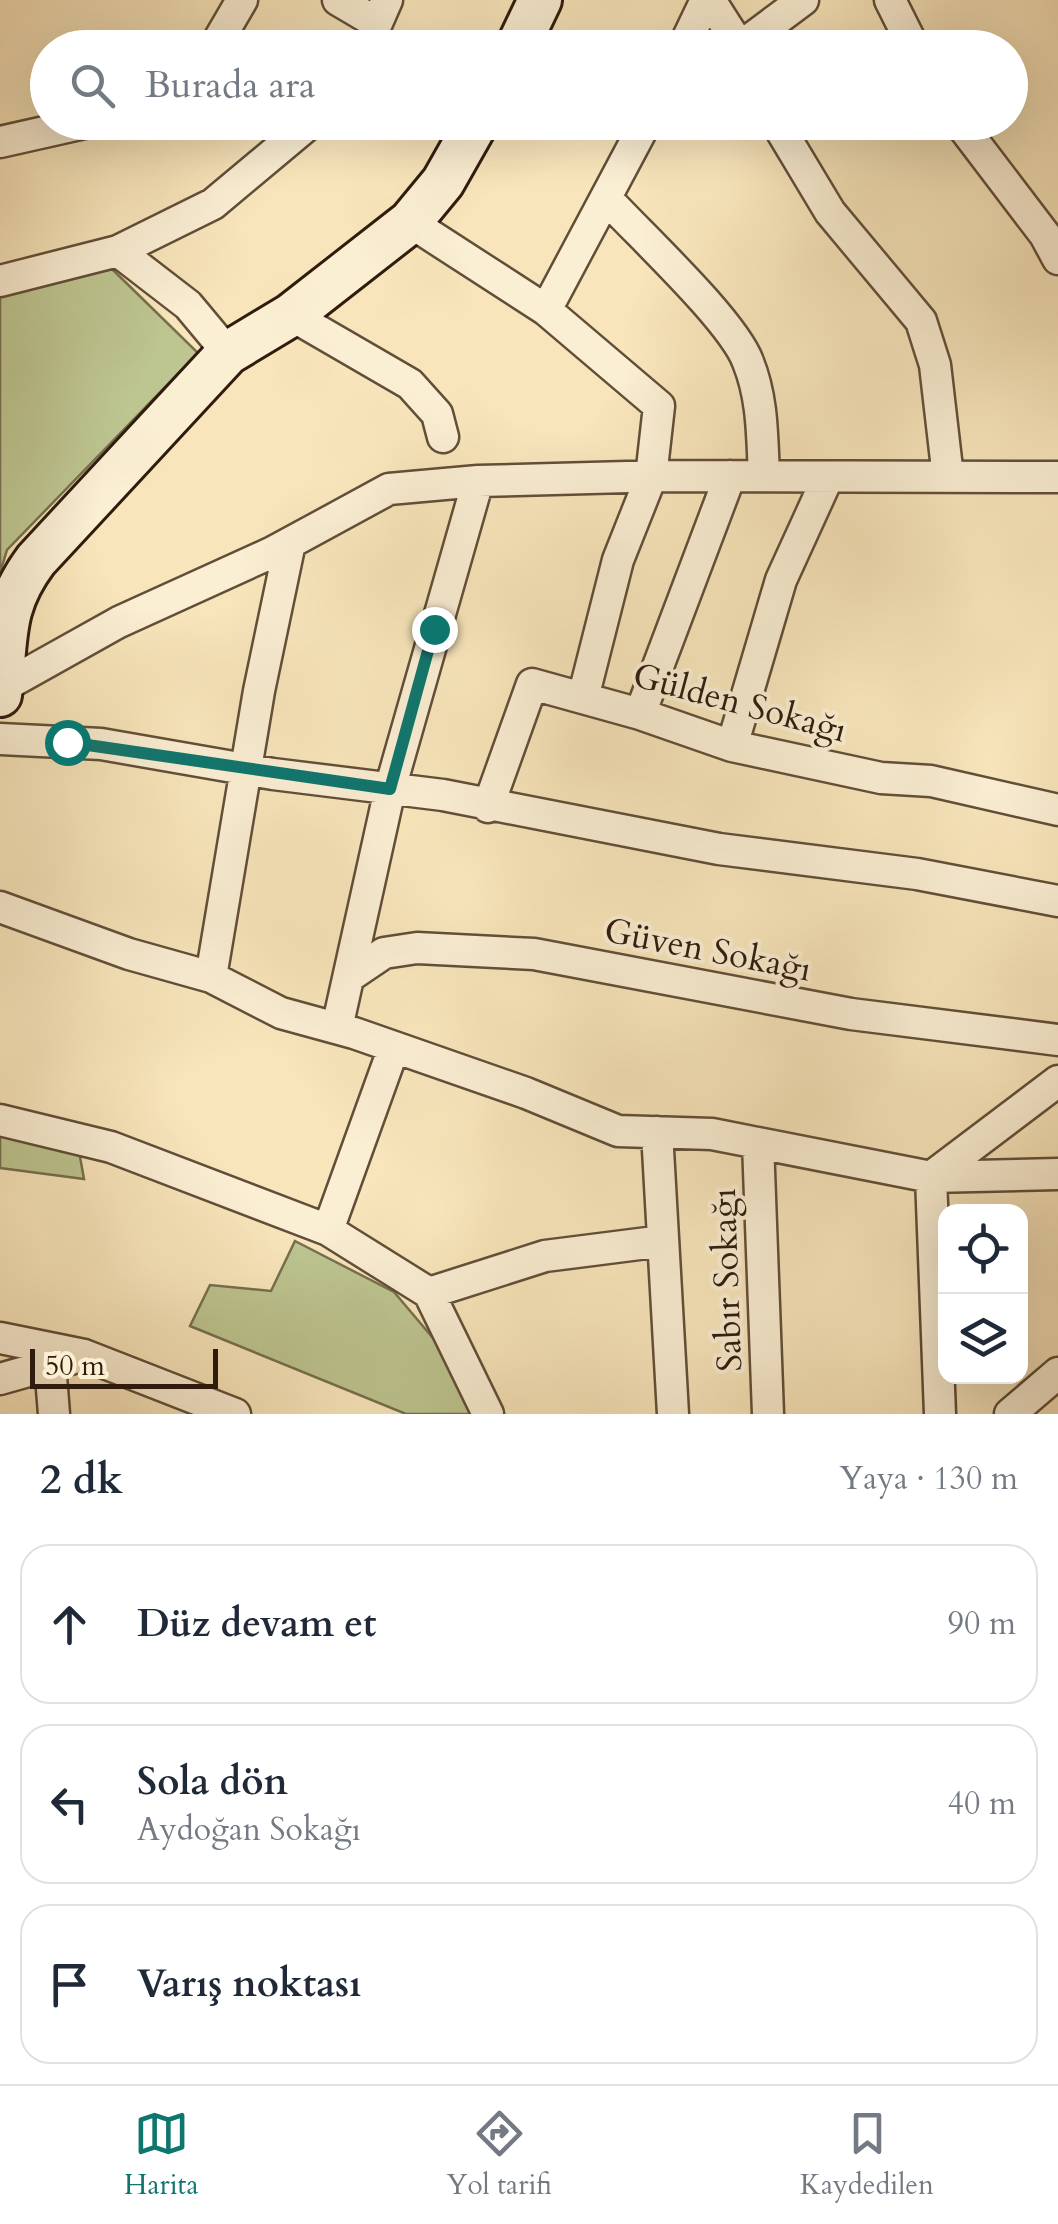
<!DOCTYPE html>
<html lang="tr">
<meta charset="utf-8">
<style>
:root{--surface:#fff;--page:#f2f2f3;--text:#1f2937;--muted:#747a83;--line:#e0e1e3;--accent:#0f766e}
body{margin:0;font-family:Cardo,serif;background:var(--page);color:var(--text)}
.controls{position:absolute;right:30px;bottom:30px;display:grid;overflow:hidden;border-radius:20px;box-shadow:0 10px 40px #0002}
.controls button{width:90px;height:90px;display:grid;place-items:center;padding:0;border:0;border-bottom:2px solid var(--line);background:var(--surface);color:var(--text);font:50px sans-serif}
.scale{position:absolute;left:30px;bottom:25px;width:188px;box-sizing:border-box;padding-left:10px;border:5px solid #301b0d;border-top:0;font-size:28px;line-height:35px;white-space:nowrap;color:#301b0d;-webkit-text-stroke:8px #faeed3;paint-order:stroke}
.stop{position:absolute;width:30px;height:30px;margin:-22px;border:8px solid #0f766e;border-radius:50%;background:#fff}
.stop.end{background:#0f766e;border-color:#fff;box-shadow:0 2px 10px #0008}
.list{margin:0;padding:0;list-style:none}
h2{display:flex;justify-content:space-between;align-items:center;height:130px;margin:0;padding:0 40px;font-size:42px}
h2 small{font-size:32px;font-weight:400;color:var(--muted)}
.list li{display:grid;grid-template-columns:65px 1fr auto;gap:30px;align-items:center;box-sizing:border-box;height:160px;margin:0 20px 20px;padding:0 20px;border:2px solid var(--line);border-radius:30px}
.list b{display:block;font-size:38px;white-space:nowrap}
.list p{margin:0;font-size:32px;white-space:nowrap;color:var(--muted)}
.list em{font-size:32px;font-style:normal;color:var(--muted)}
.icon{flex:none;width:55px;height:55px;fill:none;stroke:currentColor;stroke-width:2;stroke-linecap:round;stroke-linejoin:round}
.map{position:relative;flex:none;width:1058px;height:1414px;overflow:hidden}
.search{position:absolute;background:var(--surface);box-shadow:0 10px 40px #0002;left:30px;right:30px;top:30px;height:110px;display:flex;align-items:center;gap:25px;box-sizing:border-box;padding:0 35px;border-radius:55px;color:var(--muted);font-size:38px}
.sheet{height:670px;background:var(--surface)}
nav{display:flex;justify-content:space-around;align-items:center;box-sizing:border-box;height:140px;border-top:2px solid var(--line);background:var(--surface);font-size:28px;color:var(--muted)}
nav a{display:grid;justify-items:center;gap:5px}
nav .on{color:var(--accent)}
.map>svg:first-child{display:block}
.green{fill:#bdc590;stroke:#76704e;stroke-width:2.5}
.lines{fill:none;stroke-linecap:round;stroke-linejoin:round}
.minor-casing{stroke:#624e38;stroke-width:35}
.secondary-casing{stroke:#301b0d;stroke-width:48}
.minor{stroke:#faeed3;stroke-width:30}
.secondary{stroke:#faeed3;stroke-width:42}
.route{stroke:#0f766e;stroke-width:12}
.labels{text-anchor:middle;stroke-width:8;stroke-linejoin:round;paint-order:stroke}
.street-label{font-size:35px;fill:#301b0d;stroke:#faeed3}
</style>
<div class="map">
<svg width="1058" height="1414" viewBox="0 0 1058 1414">
<rect width="100%" height="100%" fill="#f8e5bb"/>
<filter id="stains"><feTurbulence type="fractalNoise" baseFrequency=".002" numOctaves="4"/><feColorMatrix values="0 0 0 0 .2 0 0 0 0 .09 0 0 0 0 .02 0 0 0 .5 -.17"/></filter>
<radialGradient id="worn" r=".72"><stop offset=".6" stop-color="#630" stop-opacity="0"/><stop offset="1" stop-color="#630" stop-opacity=".3"/></radialGradient>
<path class="green" d="M112,269l86,84 -191,197 -7,23v-278z
M0,1129l77,11 7,39 -84,-11z
M295,1241l99,51 44,52 37,70h-69l-216,-88 20,-41 61,6z"/>
<g class="lines">
<g class="minor-casing">
<path id="minor" d="M338,0l39,23
M710,0l30,47 63,-47
M890,0l24,48
M214,48l28,-48
M366,48l21,-48
M683,48l23,-48
M776,122l54,90 91,109 14,44 13,112
M959,122l86,113 13,24
M0,142l89,-20
M606,198c34,37 127,123 142,164 15,37 14,75 16,114
M410,222l136,88 100,-188
M118,251l70,54 40,48
M0,281l118,-30 95,-47 98,-82
M546,310l113,96 -8,71 -33,83 -35,138
M291,315l119,69 27,30 6,23
M1,688l118,-66 154,-70 116,-63 89,-8 186,-5 394,1
M640,714l90,-238
M0,739l101,5 172,30 170,21 276,54 198,25 141,27
M732,746l49,-166 47,-103
M488,807l44,-123 108,30 92,32 149,32 50,3 127,29
M0,907l129,47 82,23 70,36 73,20 172,60 92,38 94,3 219,43 127,-3
M350,976l34,-23 33,-5 117,6 317,60 207,26
M211,977l48,-286 31,-148
M337,1028l53,-239 88,-308
M0,1120l111,27 217,83 101,63 59,121
M657,1132l16,282
M758,1143l10,271
M328,1230l66,-183
M429,1293l116,-37 118,-15
M0,1338l84,17 151,59
M50,1364l4,50
M0,1379l74,-21
M940,1414l-9,-237 127,-96
M1010,1414l48,-41"/>
</g>
<g class="secondary-casing">
<path id="secondary" d="M517,48l23,-48
M0,695c7,-56 0,-87 36,-135l192,-207 63,-38 119,-93 33,-40 34,-60"/>
</g>
<use href="#minor" class="minor"/>
<use href="#secondary" class="secondary"/>
</g>
<g class="lines">
<path class="route" d="M67,742l323,47 44,-160"/>
</g>
<g class="labels">
<g class="street-label">
<text transform="translate(740 702) rotate(15)" y="12">Gülden Sokağı</text>
<text transform="translate(708 949) rotate(11)" y="12">Güven Sokağı</text>
<text transform="translate(726 1280) rotate(-92)" y="12">Sabır Sokağı</text>
</g>
</g>
<rect width="100%" height="100%" filter="url(#stains)"/>
<rect width="100%" height="100%" fill="url(#worn)"/>
</svg>
<div class="controls">
<button><svg class="icon" aria-label="locate" viewBox="0 0 24 24"><circle cx="12" cy="12" r="6"/><path d="M12 2v4M12 18v4M2 12h4M18 12h4"/></svg></button>
<button><svg class="icon" aria-label="layers" viewBox="0 0 24 24"><path d="M12 4l9 5-9 5-9-5zM3 14l9 5 9-5"/></svg></button>
</div>
<div class="scale">50 m</div>
<div class="stop" style="left:67px;top:742px"></div>
<div class="stop end" style="left:434px;top:629px"></div>
<div class="search"><svg class="icon" aria-label="search" viewBox="0 0 24 24"><circle cx="10" cy="10" r="6"/><path d="M15 15l6 6"/></svg>Burada ara</div>
</div>
<section class="sheet">
<h2>2 dk<small>Yaya · 130 m</small></h2>
<ul class="list">
<li><svg class="icon" aria-label="ahead" viewBox="0 0 24 24"><path d="M12 20V5M6 11l6-6 6 6"/></svg><div><b>Düz devam et</b></div><em>90 m</em></li>
<li><svg class="icon" aria-label="left" viewBox="0 0 24 24"><path d="M17 20v-9H6M10 6l-5 5 5 5"/></svg><div><b>Sola dön</b><p>Aydoğan Sokağı</p></div><em>40 m</em></li>
<li><svg class="icon" aria-label="arrive" viewBox="0 0 24 24"><path d="M6 21V4h12l-3 4 3 4H6"/></svg><div><b>Varış noktası</b></div></li>
</ul>
</section>
<nav>
<a class="on"><svg class="icon" aria-label="map" viewBox="0 0 24 24"><path d="M3 6l6-2 6 2 6-2v14l-6 2-6-2-6 2zM9 4v14M15 6v14"/></svg>Harita</a>
<a><svg class="icon" aria-label="directions" viewBox="0 0 24 24"><path d="M12 3l9 9-9 9-9-9zM9 14v-3h6M13 9l2 2-2 2"/></svg>Yol tarifi</a>
<a><svg class="icon" aria-label="saved" viewBox="0 0 24 24"><path d="M7 4h10v16l-5-4-5 4z"/></svg>Kaydedilen</a>
</nav>
